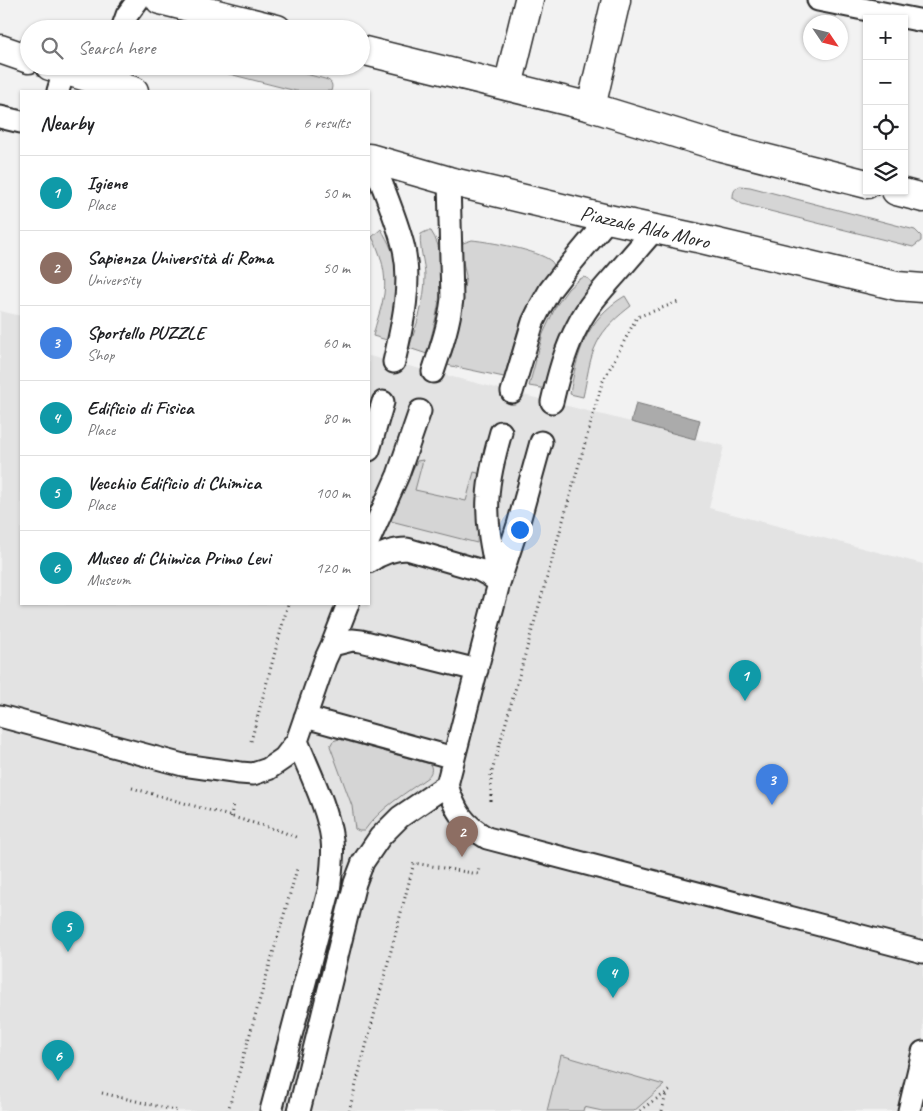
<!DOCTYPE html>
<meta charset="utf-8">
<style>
:root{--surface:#fff;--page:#f2f2f2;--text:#202124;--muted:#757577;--line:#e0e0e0;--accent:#c8321e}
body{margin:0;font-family:Caveat,sans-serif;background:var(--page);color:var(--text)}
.controls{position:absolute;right:15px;top:15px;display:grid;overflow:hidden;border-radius:0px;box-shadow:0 1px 4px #0004}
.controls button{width:45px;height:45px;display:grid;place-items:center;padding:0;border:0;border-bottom:1px solid var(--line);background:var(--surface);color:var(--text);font:25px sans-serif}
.compass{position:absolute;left:803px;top:15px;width:45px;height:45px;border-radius:50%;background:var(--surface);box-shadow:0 1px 4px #0004;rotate:125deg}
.you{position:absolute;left:519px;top:529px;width:18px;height:18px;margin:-12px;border:4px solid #fff;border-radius:50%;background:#1a73e8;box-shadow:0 0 0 8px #1a73e833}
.badge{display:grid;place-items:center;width:32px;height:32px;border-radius:50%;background:var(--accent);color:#fff;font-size:16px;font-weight:700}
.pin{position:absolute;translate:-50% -41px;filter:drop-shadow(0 1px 2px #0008)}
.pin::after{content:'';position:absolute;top:26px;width:18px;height:15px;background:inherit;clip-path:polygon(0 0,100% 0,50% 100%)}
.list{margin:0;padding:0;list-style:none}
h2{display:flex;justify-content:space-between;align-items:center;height:65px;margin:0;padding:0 20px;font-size:21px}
h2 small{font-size:16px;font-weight:400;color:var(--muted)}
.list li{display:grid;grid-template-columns:32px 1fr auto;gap:15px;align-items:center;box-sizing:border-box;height:75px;padding:0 20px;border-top:1px solid var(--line)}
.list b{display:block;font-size:19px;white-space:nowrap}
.list p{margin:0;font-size:16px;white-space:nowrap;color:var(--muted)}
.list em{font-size:16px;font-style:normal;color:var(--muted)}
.icon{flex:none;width:28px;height:28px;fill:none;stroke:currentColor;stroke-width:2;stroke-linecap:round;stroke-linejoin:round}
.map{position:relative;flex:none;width:923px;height:1111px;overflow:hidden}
.search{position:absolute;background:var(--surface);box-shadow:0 1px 4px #0004;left:20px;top:20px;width:350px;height:55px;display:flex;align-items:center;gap:12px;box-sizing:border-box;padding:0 18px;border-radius:28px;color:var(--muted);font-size:19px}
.panel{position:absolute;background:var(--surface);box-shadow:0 1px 4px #0004;left:20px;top:90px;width:350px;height:515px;border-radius:0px}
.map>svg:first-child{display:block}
.built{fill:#e3e3e3}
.green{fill:#d5d5d5;stroke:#808080}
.water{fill:#ababab;stroke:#787878}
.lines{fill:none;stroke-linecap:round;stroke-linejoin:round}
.lane-casing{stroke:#2b2b2b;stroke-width:25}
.street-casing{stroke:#2b2b2b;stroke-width:31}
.path{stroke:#2b2b2b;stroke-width:3;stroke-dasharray:1 4;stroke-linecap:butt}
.lane{stroke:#fff;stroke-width:21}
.street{stroke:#fff;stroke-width:28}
.labels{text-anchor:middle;stroke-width:4;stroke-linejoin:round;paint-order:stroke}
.street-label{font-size:21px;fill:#2b2b2b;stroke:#fff}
</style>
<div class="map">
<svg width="923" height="1111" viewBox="0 0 923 1111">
<rect width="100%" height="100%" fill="#f2f2f2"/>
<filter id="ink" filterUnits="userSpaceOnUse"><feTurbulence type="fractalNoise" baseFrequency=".02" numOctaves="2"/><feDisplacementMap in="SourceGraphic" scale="10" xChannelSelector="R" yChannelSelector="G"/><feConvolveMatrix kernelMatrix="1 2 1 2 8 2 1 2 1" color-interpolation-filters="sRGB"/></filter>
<g filter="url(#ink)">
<path class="built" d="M0,311l21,5v288h348v-248l262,66 93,24 -15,62 214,56v547h-923z"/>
<path class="green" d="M198,66h77l50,13c7,2 8,6 6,12h-35z
M740,186l10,1 165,43 6,6v5l-8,6 -171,-43 -9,-6c0,-6 1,-9 7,-12z
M381,229c7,12 15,27 16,41 3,22 -4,49 -10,70l-14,-4c3,-14 9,-28 11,-42 3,-19 -3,-41 -12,-57z
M427,231h4c22,32 4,89 -4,123l-18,-6c8,-24 16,-47 16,-72 0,-12 -7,-33 -4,-42z
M472,240c19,2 65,10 79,21 2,2 3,4 4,7l-3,5 -9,8 -16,26 -7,16 -16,54 -57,-12 6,-15 4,-21 9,-53 -6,-28 3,-5z
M584,277l5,2 3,5 -1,5 -22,30 -13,27 -9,43 -18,-3 14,-52 13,-28 12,-17 10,-9z
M625,296l6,10c-13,10 -27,22 -34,37 -8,15 -10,37 -14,54l-13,-3c7,-41 16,-75 55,-98z
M423,460l-8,30 51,11 8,-29 4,1 3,5 -4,65 -90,-23 30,-59z
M339,739l91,25c3,6 1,9 -2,13 -22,16 -48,31 -64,54h-5l-4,-2 -3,-23 -22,-60 3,-5z
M561,1055l103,30 -30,26h-32l-18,-4 -1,4h-36z"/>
<path class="water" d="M636,403l64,17 -5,19 -64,-17z"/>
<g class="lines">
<g class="lane-casing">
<path id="lane" d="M818,0l105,21
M122,29l5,-14 11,-15
M117,66l4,22
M58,91l6,-20
M0,117l21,5
M372,159c11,29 25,60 32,90 8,38 -2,77 -10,113
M433,372c8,-24 16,-47 19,-73l-3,-118
M512,392l21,-70 8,-16 9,-16 14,-18 44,-53
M552,402c6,-26 13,-53 26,-77 10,-20 25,-36 39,-52 13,-15 26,-30 38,-44
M541,442l-23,83 -19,58 -52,202c8,26 16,39 40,53l436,114
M369,450l14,-48
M369,540l29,-65 22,-64
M369,562c11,-8 24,-13 38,-13l72,21 11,6 9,7
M499,583c-6,-28 -13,-57 -11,-86 1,-22 7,-44 13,-65
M332,645l20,-5 9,1 116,29
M0,716l183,49 57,8 13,1 15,-5 16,-11 13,-17 28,-81 7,-15 16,-41
M305,717l149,41
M271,1111l58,-220c2,-17 5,-34 3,-51 -4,-32 -23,-69 -35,-99
M299,1111l56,-228 8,-21 17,-25 20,-20 47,-32
M909,1111l14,-59"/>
</g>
<g class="street-casing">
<path id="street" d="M160,0l117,29
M0,49l29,10
M361,50l230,57 130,40 146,37
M50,66l84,25
M508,86l21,-86
M591,107l25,-107
M369,158l80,23 159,38 89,19 200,48 26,2
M896,191l27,7"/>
</g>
<path class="path" d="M251,741l37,-137
M132,788l146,42 20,8
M491,801v-26l111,-392 35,-66 44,-16
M231,817l2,-13
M102,1093l76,18
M228,1111l69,-242
M349,1111l65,-248 64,11 1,-6
M640,1111l10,-8 21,-13
M662,1111l4,-17"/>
<use href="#lane" class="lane"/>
<use href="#street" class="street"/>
</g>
</g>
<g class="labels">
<g class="street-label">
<text transform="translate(645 227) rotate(13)" y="7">Piazzale Aldo Moro</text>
</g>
</g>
</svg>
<div class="controls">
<button>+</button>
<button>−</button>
<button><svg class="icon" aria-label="locate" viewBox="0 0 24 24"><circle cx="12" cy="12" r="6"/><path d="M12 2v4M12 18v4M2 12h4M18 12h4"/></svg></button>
<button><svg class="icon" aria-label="layers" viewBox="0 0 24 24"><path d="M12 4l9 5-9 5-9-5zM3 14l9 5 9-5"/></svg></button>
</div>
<svg class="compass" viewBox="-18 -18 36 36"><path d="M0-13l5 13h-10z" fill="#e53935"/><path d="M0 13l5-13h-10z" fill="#757577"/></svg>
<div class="you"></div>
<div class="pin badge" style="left:745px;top:701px;background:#0f9aa8">1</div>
<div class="pin badge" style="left:462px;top:857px;background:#8d6e63">2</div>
<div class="pin badge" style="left:772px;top:805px;background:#3f7fe0">3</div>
<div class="pin badge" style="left:613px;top:998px;background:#0f9aa8">4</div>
<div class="pin badge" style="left:68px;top:952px;background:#0f9aa8">5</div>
<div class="pin badge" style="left:58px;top:1081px;background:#0f9aa8">6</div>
<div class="search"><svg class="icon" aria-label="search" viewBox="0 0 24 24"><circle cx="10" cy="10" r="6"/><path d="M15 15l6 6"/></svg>Search here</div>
<section class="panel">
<h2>Nearby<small>6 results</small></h2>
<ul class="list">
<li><span class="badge" style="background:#0f9aa8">1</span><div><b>Igiene</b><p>Place</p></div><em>50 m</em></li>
<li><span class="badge" style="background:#8d6e63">2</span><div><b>Sapienza Università di Roma</b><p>University</p></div><em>50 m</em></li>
<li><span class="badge" style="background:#3f7fe0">3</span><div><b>Sportello PUZZLE</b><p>Shop</p></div><em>60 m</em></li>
<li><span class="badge" style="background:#0f9aa8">4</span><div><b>Edificio di Fisica</b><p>Place</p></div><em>80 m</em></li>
<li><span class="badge" style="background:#0f9aa8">5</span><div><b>Vecchio Edificio di Chimica</b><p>Place</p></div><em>100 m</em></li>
<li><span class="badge" style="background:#0f9aa8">6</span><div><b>Museo di Chimica Primo Levi</b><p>Museum</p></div><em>120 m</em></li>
</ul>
</section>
</div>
